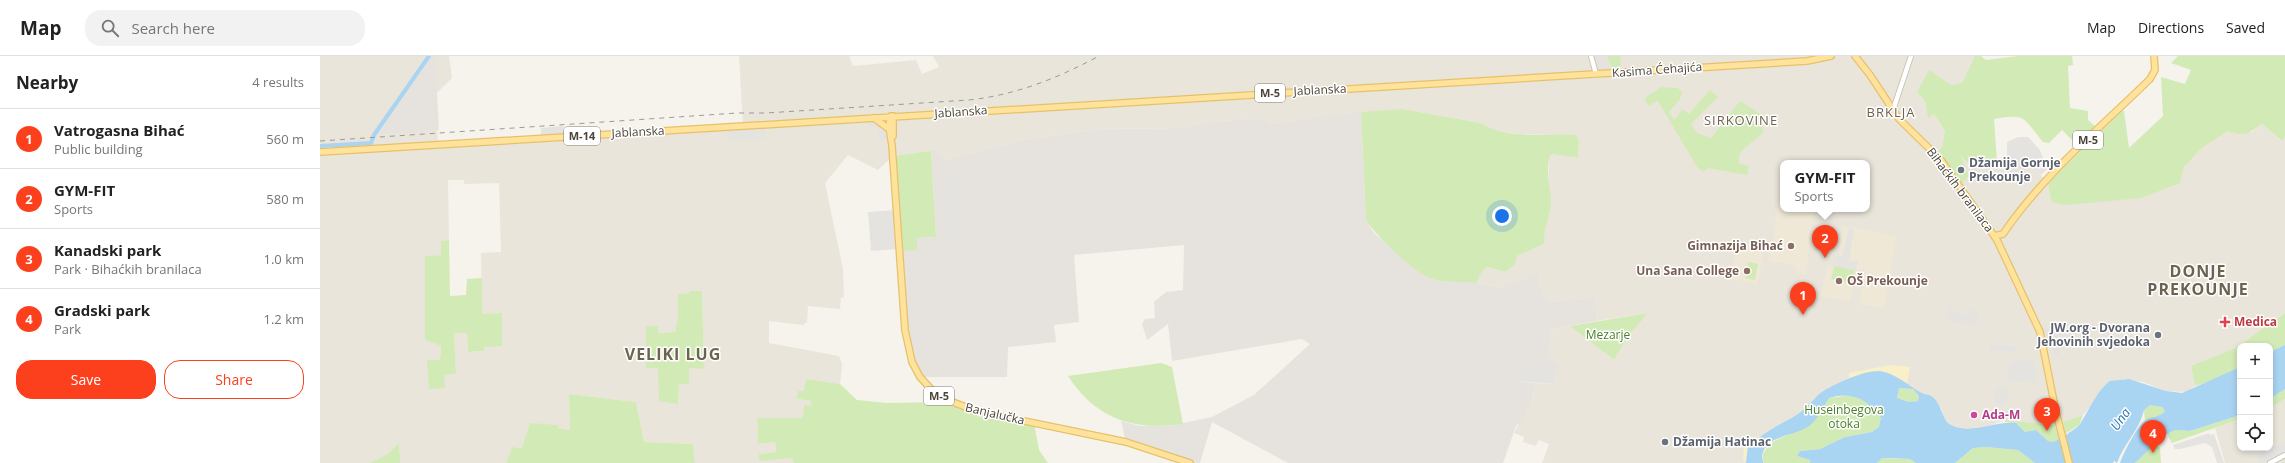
<!DOCTYPE html>
<meta charset="utf-8">
<style>
:root{--surface:#fff;--page:#f2f2f2;--text:#222;--muted:#767676;--line:#e0e0e0;--accent:#fc3f1d}
body{margin:0;font-family:"Open Sans",sans-serif;background:var(--page);color:var(--text)}
.controls{position:absolute;right:12px;bottom:12px;display:grid;overflow:hidden;border-radius:8px;box-shadow:0 2px 6px #0003}
.controls button{width:36px;height:36px;display:grid;place-items:center;padding:0;border:0;border-bottom:1px solid var(--line);background:var(--surface);color:var(--text);font:20px sans-serif}
.you{position:absolute;left:1182px;top:160px;width:14px;height:14px;margin:-10px;border:3px solid #fff;border-radius:50%;background:#1a73e8;box-shadow:0 0 0 6px #1a73e833}
.badge{display:grid;place-items:center;width:26px;height:26px;border-radius:50%;background:var(--accent);color:#fff;font-size:13px;font-weight:700}
.pin{position:absolute;translate:-50% -33px;filter:drop-shadow(0 1px 2px #0008)}
.pin::after{content:'';position:absolute;top:21px;width:14px;height:12px;background:inherit;clip-path:polygon(0 0,100% 0,50% 100%)}
.popup{position:absolute;left:1460px;top:104px;width:90px;height:52px;box-sizing:border-box;display:grid;place-content:center;border-radius:8px;background:var(--surface);filter:drop-shadow(0 1px 3px #0005);font-size:13px;white-space:nowrap;color:var(--muted)}
.popup b{font-size:15px;color:var(--text)}
.popup::after{content:'';position:absolute;left:50%;top:100%;margin-left:-8px;border:8px solid transparent;border-top-color:var(--surface)}
.list{margin:0;padding:0;list-style:none}
h2{display:flex;justify-content:space-between;align-items:center;height:52px;margin:0;padding:0 16px;font-size:17px}
h2 small{font-size:13px;font-weight:400;color:var(--muted)}
.list li{display:grid;grid-template-columns:26px 1fr auto;gap:12px;align-items:center;box-sizing:border-box;height:60px;padding:0 16px;border-top:1px solid var(--line)}
.list b{display:block;font-size:15px;white-space:nowrap}
.list p{margin:0;font-size:13px;white-space:nowrap;color:var(--muted)}
.list em{font-size:13px;font-style:normal;color:var(--muted)}
.actions{display:flex;gap:8px;padding:12px 16px}
.actions a{flex:1;padding:9px 0;border:1px solid var(--accent);border-radius:16px;text-align:center;font-size:14px;color:var(--accent)}
.actions .main{background:var(--accent);color:#fff}
.icon{flex:none;width:22px;height:22px;fill:none;stroke:currentColor;stroke-width:2;stroke-linecap:round;stroke-linejoin:round}
.map{position:relative;flex:none;width:1965px;height:407px;overflow:hidden}
header{display:flex;align-items:center;gap:24px;box-sizing:border-box;height:56px;padding:0 20px;background:var(--surface);border-bottom:1px solid var(--line)}
header strong{font-size:19px}
nav{display:flex;gap:22px;margin-inline-start:auto;font-size:14px}
.search{width:280px;height:36px;background:var(--page);display:flex;align-items:center;gap:10px;box-sizing:border-box;padding:0 14px;border-radius:16px;color:var(--muted);font-size:15px}
main{display:flex}
aside{flex:1;background:var(--surface)}
.map>svg:first-child{display:block}
.residential{fill:#eae5da;fill-rule:evenodd}
.industrial{fill:#e6e2dd}
.education{fill:#efe8d6}
.green{fill:#d2eab5}
.sand{fill:#f9efc9}
.parking{fill:#e5e3e0}
.water{fill:#a9d4f2;fill-rule:evenodd}
.lines{fill:none;stroke-linecap:round;stroke-linejoin:round}
.canal{stroke:#a9d4f2;stroke-width:4}
.minor-casing{stroke:#c2bbae;stroke-width:6}
.major-casing{stroke:#e6c16a;stroke-width:8}
.minor{stroke:#fff;stroke-width:4.5}
.major{stroke:#ffe39c;stroke-width:5.5}
.rail{stroke:#9a9a9a;stroke-width:1;stroke-dasharray:5 5;stroke-linecap:butt}
.worship-dot{fill:#6b7280;stroke:#fff;stroke-width:1.5}
.education-dot{fill:#8d6e63;stroke:#fff;stroke-width:1.5}
.health-dot{fill:#e0444e;stroke:#fff;stroke-width:1.5}
.hotel-dot{fill:#d1479c;stroke:#fff;stroke-width:1.5}
.labels{text-anchor:middle;stroke-width:3;stroke-linejoin:round;paint-order:stroke}
.shield{fill:#fff;stroke:#817c74;stroke-width:1}
.shield-label{font-size:11px;font-weight:bold;fill:#4b4439}
.street-label{font-size:12px;fill:#4b4439;stroke:#fff}
.worship-label{font-size:12px;font-weight:bold;fill:#5b616d;stroke:#fff;text-anchor:start}
.education-label{font-size:12px;font-weight:bold;fill:#785e54;stroke:#fff;text-anchor:end}
.health-label{font-size:12px;font-weight:bold;fill:#be3a42;stroke:#fff;text-anchor:start}
.park-label{font-size:12px;fill:#4a7f2a;stroke:#fff}
.hotel-label{font-size:12px;font-weight:bold;fill:#b23c85;stroke:#fff;text-anchor:start}
.neighbourhood-label{font-size:13px;letter-spacing:1px;fill:#6e6250;stroke:#fff}
.water-label{font-size:13px;font-style:italic;fill:#2e7ab2;stroke:#fff}
.district-label{font-size:16px;font-weight:bold;letter-spacing:1px;fill:#6e6250;stroke:#fff}
</style>
<header>
<strong>Map</strong>
<div class="search"><svg class="icon" aria-label="search" viewBox="0 0 24 24"><circle cx="10" cy="10" r="6"/><path d="M15 15l6 6"/></svg>Search here</div>
<nav><a>Map</a><a>Directions</a><a>Saved</a></nav>
</header>
<main>
<aside>
<h2>Nearby<small>4 results</small></h2>
<ul class="list">
<li><span class="badge">1</span><div><b>Vatrogasna Bihać</b><p>Public building</p></div><em>560 m</em></li>
<li><span class="badge">2</span><div><b>GYM-FIT</b><p>Sports</p></div><em>580 m</em></li>
<li><span class="badge">3</span><div><b>Kanadski park</b><p>Park · Bihaćkih branilaca</p></div><em>1.0 km</em></li>
<li><span class="badge">4</span><div><b>Gradski park</b><p>Park</p></div><em>1.2 km</em></li>
</ul>
<div class="actions"><a class="main">Save</a><a>Share</a></div>
</aside>
<div class="map">
<svg width="1965" height="407" viewBox="0 0 1965 407">
<rect width="100%" height="100%" fill="#f6f3ec"/>
<path class="residential" d="M0,0h129l3,22 -16,16 2,54 305,-22 -4,-70h110l4,10 63,-6 6,14 17,-7 -6,-11h1042l-13,27 -11,2 -26,16 3,16 6,-3 11,17 -3,16 -5,5 9,10 13,-8 10,10 28,-1 4,-4 3,8 21,-9 23,25 3,19 129,-19 4,-16 18,-19 26,-17 24,1 10,-8 19,17 4,-5v177l-50,35 -44,18 4,20 -9,6 -20,-1 -23,-9 -20,-3 -27,18 -1,4 -12,14 -28,10 -50,-5 -20,7 -22,2 -14,-4 -5,-7 -3,-10 -14,-14 -6,-1 -29,-18 -43,3 -23,12 -12,8 -8,11 -28,19 -12,5 -17,17 -3,13h-204l7,-19 -10,-4 -4,6 -12,-4 1,-5 -10,-4 19,-35 2,-15 17,1 -4,-26 3,-29 19,-3 44,34 15,-25 18,-22 -50,8 -2,-25 -10,3 -37,3 -10,-20v-8l-35,14 -27,-5 7,-13 5,-3 17,5 12,-16 27,-12v-12l7,-34 -3,-8 1,-30 2,-6 27,4 1,-16 -3,-7 -57,-1 -27,-4 -11,-7 -79,-14 -129,15 -12,-6 -48,4 -30,6 -83,1 -83,12 -69,19 -7,-4 -1,-6 -47,6 -15,14 -30,-15 -23,28 18,86 1,28 -3,1 -1,11 -32,-3 -1,16 -4,3 -34,-4v22l70,13 3,8 -2,20 -34,-5 -2,12 -7,8 14,2v5l-8,12h-46l1,26 17,-2 1,10 -17,2 34,4 1,5h-99l-2,-19 -49,-2 -8,-40 -67,-8 1,36 -12,-2v-3l-36,23 -10,-1 -6,16h-186zM1463,107h84v46h-84zM128,124h16v4l35,-1 2,69 -20,1 1,62 20,-2 -18,34v4l-16,1 -1,-19h-13l2,41 -12,1 -16,-15h12l1,-14 -14,-5 -2,-85 16,-1v-14l8,-1zM370,235h12l2,77h-15l-10,16 -1,20 -20,-36h-11l-1,-42h11l1,7 17,-1 3,-16v-22l12,-1z
M1965,343v64h-60l-10,-35 25,-9v29h30v-40z"/>
<path class="industrial" d="M107,0h8l4,74 -69,5z
M1271,0h16l6,16 -17,2z
M1041,56l5,108 8,13 45,38 15,9 42,3 27,5 35,-15v9l10,20 37,-3 10,-3 2,25 -46,8 -3,29 10,6 -12,-1 -9,9 -19,9 17,2 -2,14 -11,24 -6,5 -13,37h-215l-76,-41 -12,41h-10l-64,-21 -5,-21 19,5h29l43,-9 42,-22 56,-51 -8,-5 -130,22 -4,-37 -21,16 -5,-16 3,-5 10,-1 -1,-16 12,-10 17,-2 1,-45 -110,10 5,67 -25,3 2,17 -48,5 -1,30h-87l-12,-28 -9,-98 18,-13 19,-1 -5,-86 9,-1 1,6 7,4 69,-19 83,-12 83,-1 30,-6 48,-4 12,6z"/>
<path class="education" d="M1457,145h6v8h31l-8,66 -8,-2 -5,-8 -25,-4 7,-30z
M1523,170l53,10 -12,72 -25,-4 6,-36 -9,2 -6,32 -29,-6 6,-31 7,1 4,-7z
M1415,191l29,6 -7,31 -25,-5z"/>
<path class="green" d="M1287,0h13l1,10 -9,3z
M1655,0h6l5,4 32,-4h54l1,9 -5,1 2,42 18,3v9l8,7 -15,14 -10,-2 -9,-9 -13,13 -6,-1c-20,-24 -16,-29 -49,-23l3,44 -28,1 -9,-9 9,21 -7,7 -25,-31 5,-5 3,-16 -11,-17 -6,4 -3,-17 -8,-9 12,-22 22,15 11,-2z
M1858,0h107v80l-3,5 -20,-17c-14,10 -17,13 -34,7l-26,17 -18,19 -4,16 -39,15 -75,7 -15,-3 -3,-19 74,-72h2l5,37 34,-32 -2,-39 24,7 6,-14 -20,-7z
M1341,31l17,1 4,4 -2,7 -11,13 5,8 9,-11 6,5 21,-24 8,7 -27,27 6,9 14,5 29,-37 23,15v17l-23,19 -2,11 11,3 -2,9 -39,-7 -5,4 -6,-5 -39,-66 -10,5 -3,-8z
M1082,53l79,14c26,17 65,10 95,12l3,7 -1,16 -27,-4c-6,13 -2,29 0,43 1,15 -8,31 -7,47l-27,12 -2,8 -10,8 -17,-5 -5,3 -7,13c-13,-1 -28,-1 -41,-3 -18,-4 -59,-44 -69,-60l-5,-108z
M611,95l5,86 -19,1v12l-18,1 -6,-95z
M129,184l1,56 16,-1 1,-16 15,-1v36l20,-1v33l-18,1v4l-16,1 -1,-19h-13l2,41 -12,1 1,13 -16,1 -2,-29h13l1,-14 -14,-5 -2,-3v-82l16,-1v-14z
M1428,206l10,2 -3,16 -10,-2z
M1514,210l21,4 -3,14 -21,-5z
M370,235h12l2,78 -15,-1v16h-10l-1,20 -19,-3 -1,-33h-12v-42h12v7l17,-1 3,-16v-22l12,-1z
M1328,257l-19,22 -15,25 -44,-34z
M1965,257v32l-15,7v-6h-30v21l-30,14 -15,5 -4,-20 44,-18z
M841,307l11,4 11,57c-50,7 -87,-5 -115,-48z
M486,323l34,5 17,16 30,3 56,-1 40,16h25l26,5 5,27 9,13h-254l-2,-5 -33,3v-7l17,-2 -1,-10 -17,2 -1,-26h46l1,-13 7,1v-5l-14,-2 1,-8h6z
M1579,332l14,1 6,7 -1,5 -9,1 -12,-4z
M1965,333v10l-15,9v-9z
M249,338l67,8 8,40 49,2 2,19h-189l6,-16 10,1 8,-25 28,2v3l12,2z
M1531,339c14,5 22,11 30,23l-1,9 -8,5 -27,5 -25,12 -20,2 -3,5 13,4v3h-47c1,-4 -2,-7 1,-11 7,-13 19,-14 30,-20 16,-7 26,-20 35,-34z
M1830,349l12,2 3,4 -7,6 -13,3 -1,-10z
M1763,359l-4,10 -14,9 -2,-12z
M1920,359v4l-68,24 -5,-9 8,-4 15,1z
M1685,364l50,5 4,14 -5,3 -6,-1 -12,-11 -11,2 -9,-9 -11,-1z
M1836,385l4,7 1,15h-26z
M79,387l1,20h-30l18,-9z
M1666,391l32,3 17,13h-80l18,-15z
M1562,402l28,1 6,4h-39z"/>
<path class="sand" d="M1570,309l20,2 -3,16 -27,-12 -31,7v-5z
M1440,378l-9,12 -2,-1 -3,17 -3,-2 1,-13 -4,-3 3,-6 7,5z"/>
<path class="parking" d="M549,65h6l10,7 2,11 -8,1 -3,-14h-7z
M445,69l1,14 -39,1 -1,-13z
M243,70l1,11 -23,1v-10z
M1698,81h10l12,13 7,19 -6,6 -11,-11 -16,16 -10,-13 3,-8v-17z
M641,127l4,57 -19,1 -3,-57z
M576,154l3,39 -28,2 -3,-39z
M1529,172l5,1 -5,31 9,2 -2,8 -22,-4 4,-10h4z
M1630,248l1,7 18,5 2,-8 8,2 -3,15 -29,-5z
M1741,269l1,17 -3,14 -8,-3 -1,-17 -7,1 -1,-8z
M1670,288l26,2 -1,7 -26,-3z
M1713,304l5,22 -6,1 -1,-2 -13,1 -11,-2 3,-18z
M1226,307l12,1 -4,20 -36,-3 1,-10 18,1z
M1688,332v9l-5,6h-8v-14z
M1889,377l1,2 4,-1 10,29h-7l-5,-16 -7,-4 -25,6h-5l-2,-4z
M1965,388v11l-15,8h-11v-15z"/>
<path class="water" d="M1965,289v44l-15,10v-47z
M1920,311v48l-50,16 -15,-1 -12,6 -28,27h-15c3,-9 18,-39 26,-43 7,-4 13,-2 19,-9l-3,-4 -12,-2 -6,5c-5,21 -20,33 -27,53l-3,-2 -1,2h-78l-17,-13 -32,-3 -13,1 -18,15h-39l-6,-4 -19,-1h-9l-5,5h-67v-3l-13,-4 3,-5 20,-2 25,-12 27,-5 7,-5 2,-9c-14,-19 -29,-27 -52,-20 -6,10 -11,21 -20,28 -14,10 -42,9 -47,29 0,3 1,5 1,8h-17l2,-18 3,1c10,-14 32,-22 47,-32 11,-7 16,-18 27,-24 14,-8 38,-19 54,-19 14,1 29,14 41,21 3,2 7,2 11,4 12,8 10,24 20,29 20,10 42,-4 65,-2l9,9 11,-2 12,11 6,1c6,-4 23,-13 26,-18 9,-13 17,-34 30,-43l19,-2 37,12 16,2zM1579,332l14,1 6,7 -1,5 -9,1 -12,-4z"/>
<g class="lines">
<path class="canal" d="M0,90l51,-3 3,-8 55,-79"/>
<g class="minor-casing">
<path id="minor" d="M1271,0l5,18
M1573,54l18,-54
M1950,407l15,-8"/>
</g>
<g class="major-casing">
<path id="major" d="M1535,0l15,19 29,44 42,41 56,80 43,92 16,80 13,51
M571,60l-2,10 3,20 13,184 7,32 8,15 11,12 14,10 31,12 150,31 64,21
M554,62l15,11
M573,80v-20
M0,96l1487,-91 24,-5
M1674,180l9,-2c40,-59 97,-106 147,-155l5,-9 -1,-14"/>
</g>
<use href="#minor" class="minor"/>
<use href="#major" class="major"/>
<path class="rail" d="M0,85l417,-28h29l203,-13c47,-5 89,-22 130,-44"/>
</g>
<g class="worship-dot">
<circle cx="1641" cy="114" r="4"/>
<circle cx="1838" cy="279" r="4"/>
<circle cx="1345" cy="386" r="4"/>
</g>
<g class="education-dot">
<circle cx="1471" cy="190" r="4"/>
<circle cx="1427" cy="215" r="4"/>
<circle cx="1519" cy="225" r="4"/>
</g>
<path class="health-dot" d="M1903 260h4v4h4v4h-4v4h-4v-4h-4v-4h4z"/>
<circle class="hotel-dot" cx="1654" cy="359" r="4"/>
<g class="labels">
<g class="shield">
<rect x="935" y="28" width="30" height="18" rx="3"/>
<rect x="244" y="71" width="36" height="18" rx="3"/>
<rect x="1753" y="75" width="30" height="18" rx="3"/>
<rect x="604" y="331" width="30" height="18" rx="3"/>
</g>
<g class="shield-label">
<text x="950" y="41">M-5</text>
<text x="262" y="84">M-14</text>
<text x="1768" y="88">M-5</text>
<text x="619" y="344">M-5</text>
</g>
<g class="street-label">
<text transform="translate(1337 14) rotate(-4)" y="4">Kasima Ćehajića</text>
<text transform="translate(1000 34) rotate(-3)" y="4">Jablanska</text>
<text transform="translate(641 56) rotate(-4)" y="4">Jablanska</text>
<text transform="translate(318 76) rotate(-3)" y="4">Jablanska</text>
<text transform="translate(1640 134) rotate(53)" y="4">Bihaćkih branilaca</text>
<text transform="translate(675 358) rotate(13)" y="4">Banjalučka</text>
</g>
<g class="worship-label">
<text x="1649" y="111">Džamija Gornje<tspan x="1649" dy="14">Prekounje</tspan></text>
<text x="1830" y="276" text-anchor="end">JW.org - Dvorana<tspan x="1830" dy="14">Jehovinih svjedoka</tspan></text>
<text x="1353" y="390">Džamija Hatinac</text>
</g>
<g class="education-label">
<text x="1463" y="194">Gimnazija Bihać</text>
<text x="1419" y="219">Una Sana College</text>
<text x="1527" y="229" text-anchor="start">OŠ Prekounje</text>
</g>
<g class="health-label">
<text x="1914" y="270">Medica</text>
</g>
<g class="park-label">
<text x="1288" y="283">Mezarje</text>
<text x="1524" y="358">Huseinbegova<tspan x="1524" dy="14">otoka</tspan></text>
</g>
<g class="hotel-label">
<text x="1662" y="363">Ada-M</text>
</g>
<g class="neighbourhood-label">
<text x="1571" y="61">BRKLJA</text>
<text x="1421" y="69">SIRKOVINE</text>
</g>
<g class="water-label">
<text transform="translate(1800 363) rotate(-55)" y="5">Una</text>
</g>
<g class="district-label">
<text x="1878" y="221">DONJE<tspan x="1878" dy="18">PREKOUNJE</tspan></text>
<text x="353" y="304">VELIKI LUG</text>
</g>
</g>
</svg>
<div class="controls">
<button>+</button>
<button>−</button>
<button><svg class="icon" aria-label="locate" viewBox="0 0 24 24"><circle cx="12" cy="12" r="6"/><path d="M12 2v4M12 18v4M2 12h4M18 12h4"/></svg></button>
</div>
<div class="you"></div>
<div class="pin badge" style="left:1483px;top:259px">1</div>
<div class="pin badge" style="left:1505px;top:202px">2</div>
<div class="popup"><b>GYM-FIT</b>Sports</div>
<div class="pin badge" style="left:1727px;top:375px">3</div>
<div class="pin badge" style="left:1833px;top:397px">4</div>
</div>
</main>
